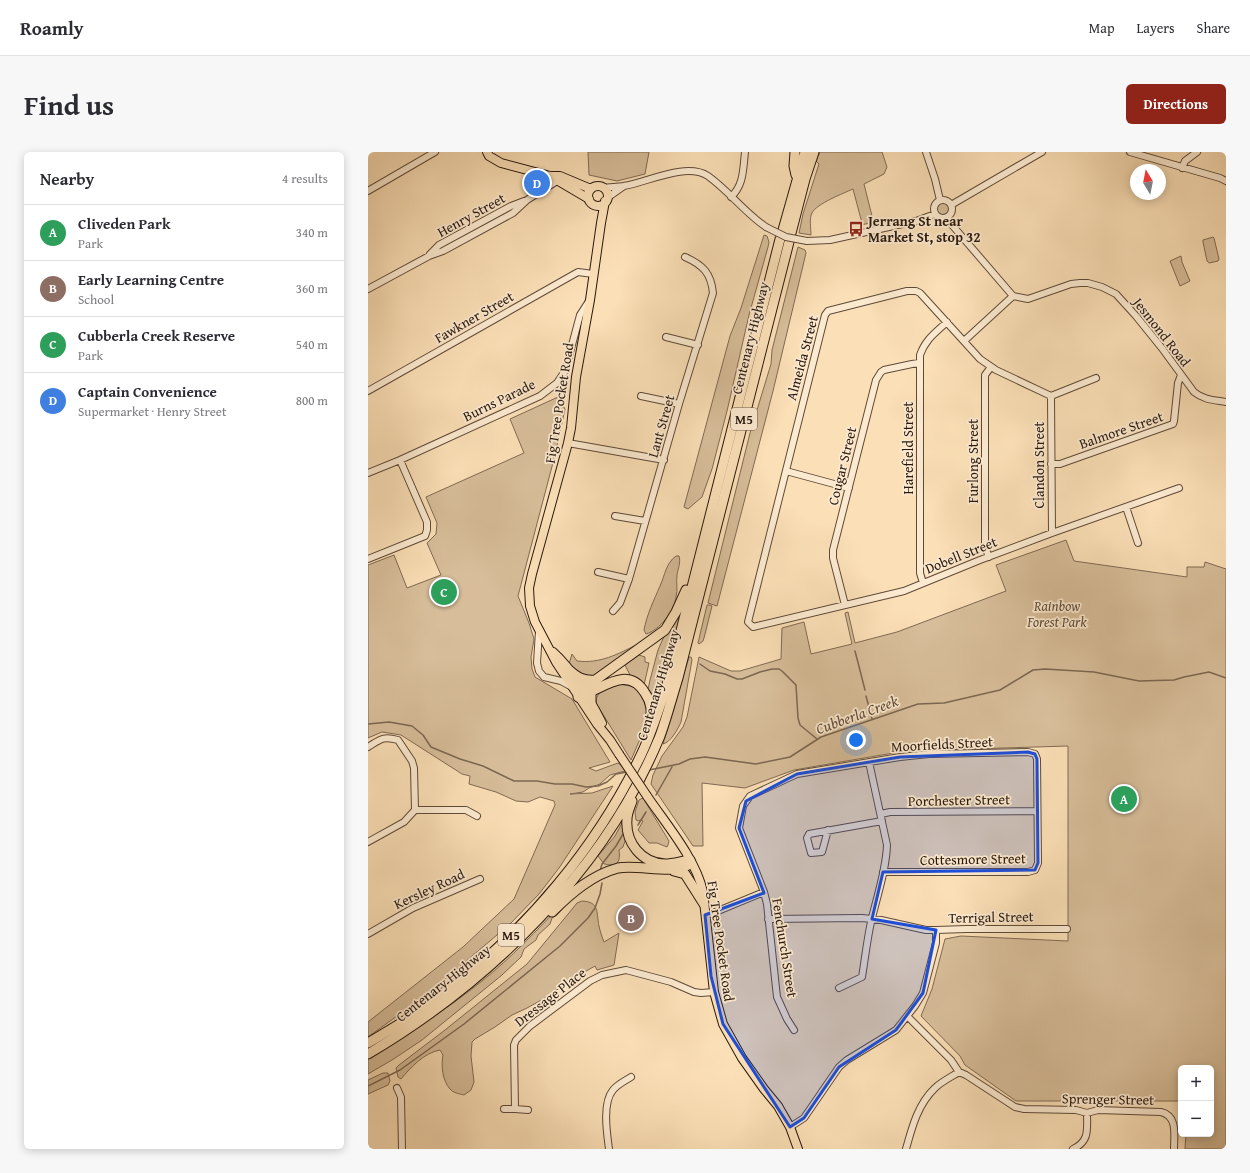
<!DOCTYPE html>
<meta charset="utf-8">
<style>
:root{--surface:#fff;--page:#f7f7f7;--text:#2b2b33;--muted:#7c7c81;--line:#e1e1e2;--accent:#8f2418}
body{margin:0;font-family:"Gentium Book Plus",serif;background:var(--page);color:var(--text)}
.controls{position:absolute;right:12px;bottom:12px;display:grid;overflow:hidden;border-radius:6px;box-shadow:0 2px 10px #0003}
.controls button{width:36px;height:36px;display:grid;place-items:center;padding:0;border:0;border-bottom:1px solid var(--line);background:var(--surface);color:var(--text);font:20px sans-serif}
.compass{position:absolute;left:762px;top:12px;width:36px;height:36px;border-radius:50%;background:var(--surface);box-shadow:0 2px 10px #0003;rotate:350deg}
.you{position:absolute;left:488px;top:588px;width:14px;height:14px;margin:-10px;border:3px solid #fff;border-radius:50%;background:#1a73e8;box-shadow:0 0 0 6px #1a73e833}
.badge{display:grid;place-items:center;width:26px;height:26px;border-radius:50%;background:var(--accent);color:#fff;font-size:13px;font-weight:700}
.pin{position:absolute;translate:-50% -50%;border:2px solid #fff;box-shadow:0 1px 4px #0006}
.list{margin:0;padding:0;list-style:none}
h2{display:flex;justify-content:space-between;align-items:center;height:52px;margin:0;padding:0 16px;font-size:17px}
h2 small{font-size:13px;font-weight:400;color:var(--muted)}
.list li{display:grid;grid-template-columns:26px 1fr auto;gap:12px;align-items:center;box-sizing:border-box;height:56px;padding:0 16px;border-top:1px solid var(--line)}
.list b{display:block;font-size:15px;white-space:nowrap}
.list p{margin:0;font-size:13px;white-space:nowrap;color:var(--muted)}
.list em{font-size:13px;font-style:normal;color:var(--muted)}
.map{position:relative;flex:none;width:858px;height:997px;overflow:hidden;border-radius:6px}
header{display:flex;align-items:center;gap:24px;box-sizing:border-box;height:56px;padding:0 20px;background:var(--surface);border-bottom:1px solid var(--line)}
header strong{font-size:19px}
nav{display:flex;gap:22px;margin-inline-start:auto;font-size:14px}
.intro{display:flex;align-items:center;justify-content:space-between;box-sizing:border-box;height:96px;padding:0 24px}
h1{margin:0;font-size:28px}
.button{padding:10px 18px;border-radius:6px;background:var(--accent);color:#fff;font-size:14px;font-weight:700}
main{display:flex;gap:24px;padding:0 24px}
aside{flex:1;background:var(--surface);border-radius:6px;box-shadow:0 2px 10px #0003}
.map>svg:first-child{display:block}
.green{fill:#d7bd99;stroke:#806a54}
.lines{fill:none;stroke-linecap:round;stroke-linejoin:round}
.stream{stroke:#7c6751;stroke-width:1.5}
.minor-casing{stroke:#5e4a38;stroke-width:8}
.major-casing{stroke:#29180e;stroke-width:10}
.highway-casing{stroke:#29180e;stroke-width:11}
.minor{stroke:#fcead0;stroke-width:6}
.major{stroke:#fbdfb6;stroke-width:8}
.highway{stroke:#fbdfb6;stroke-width:9}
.minor-bridge-casing{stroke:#5e4a38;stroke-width:8;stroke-linecap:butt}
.major-bridge-casing{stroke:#29180e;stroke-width:10;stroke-linecap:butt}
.minor-bridge{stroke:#fcead0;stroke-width:6}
.major-bridge{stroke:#fbdfb6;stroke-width:8}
.marked{fill:#1d4ed8;fill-opacity:0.2;stroke:#1d4ed8;stroke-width:3;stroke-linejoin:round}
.labels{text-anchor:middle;stroke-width:3.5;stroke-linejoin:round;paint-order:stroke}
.shield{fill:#fcead0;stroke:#685748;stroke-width:1}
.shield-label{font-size:13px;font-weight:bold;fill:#29180e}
.street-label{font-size:14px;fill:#29180e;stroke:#fcead0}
.poi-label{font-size:14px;font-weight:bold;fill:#29180e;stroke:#fcead0;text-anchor:start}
.park-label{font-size:14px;font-style:italic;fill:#5d4a38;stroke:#fcead0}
.water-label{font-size:15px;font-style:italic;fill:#614c3a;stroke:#fcead0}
</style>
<header>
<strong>Roamly</strong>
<nav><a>Map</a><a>Layers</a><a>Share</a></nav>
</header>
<div class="intro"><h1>Find us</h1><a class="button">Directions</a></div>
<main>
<aside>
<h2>Nearby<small>4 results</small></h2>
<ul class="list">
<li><span class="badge" style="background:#2e9e5b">A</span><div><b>Cliveden Park</b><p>Park</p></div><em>340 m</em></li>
<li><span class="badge" style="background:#8d6e63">B</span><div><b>Early Learning Centre</b><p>School</p></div><em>360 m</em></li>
<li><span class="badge" style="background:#2e9e5b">C</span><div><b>Cubberla Creek Reserve</b><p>Park</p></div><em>540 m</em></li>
<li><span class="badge" style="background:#3f7fe0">D</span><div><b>Captain Convenience</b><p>Supermarket · Henry Street</p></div><em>800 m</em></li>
</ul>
</aside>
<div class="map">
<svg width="858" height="997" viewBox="0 0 858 997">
<rect width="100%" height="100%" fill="#fbdfb6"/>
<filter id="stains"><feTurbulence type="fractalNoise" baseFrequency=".005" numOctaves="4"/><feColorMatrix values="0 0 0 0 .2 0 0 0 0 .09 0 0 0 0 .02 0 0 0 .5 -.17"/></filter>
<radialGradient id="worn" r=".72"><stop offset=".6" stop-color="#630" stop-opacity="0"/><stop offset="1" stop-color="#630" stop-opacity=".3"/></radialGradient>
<path class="green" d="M220,0h61l-4,22 -28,7 -28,-6z
M452,0h62l5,15 -3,7 -20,10 9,36 3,2 -16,3 2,-2 -9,-34c-9,4 -37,15 -41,24 -3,5 -1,16 -1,22l-12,-2 4,-19 16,-50 -3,-3z
M569 57a6 6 0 1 1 12 0a6 6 0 1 1-12 0Z
M396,83l3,1 2,6 -1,5 -19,68 -22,96 -15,58 -10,28 -14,12 -4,-2 46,-171 11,-28z
M845,85l1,1 5,21 -1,2 -9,2 -2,-2 -4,-19v-2z
M430,95l7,3 1,3 -33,138 -56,215 -9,-3 42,-170 21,-69 1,-14z
M813,104l1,6 8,19 -10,5 -10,-25z
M190,245l7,12 -10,46 -37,141 11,27 5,16 -3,18 1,12 3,8 37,22 38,63 -21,6 7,3 22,-8 4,3 3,5 -15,4 -10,9 -11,4 -6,4 -13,2 22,-1 21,-7 -54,82 -20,26 -29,30 -84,71 -58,42v-15l95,-75 51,-48 41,-94 -1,-4 -14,-4 -12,5 -12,-1 -20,-9 -27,-8 1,-8 -8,-2 -61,-39 -19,-3 -14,6v-173l26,-10 13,33 34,-13 -14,-32 9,-9 1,-11 -11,-26 98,-44 -14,-34z
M698,388l8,21 113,16v-10h17l1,-5 21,7v580h-41l1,-15h25v-66h-30v33h-165l-51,-36 -5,-9 -39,-40 11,-27 13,-50 16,-3 107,5v-195l-163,5 -111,19 -49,18 -43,-5 1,63h-10l-42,-62 2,-9 9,-19 21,-29 4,-10 12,-60 32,14h9l41,-12 1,-31 22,-6 7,32 41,-10 -7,-31 3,-1 7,31 42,-11 109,-41 -10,-26z
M308,404h3c2,6 -1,13 -2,19 -1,7 1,15 -1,22 -2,14 -16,33 -30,37l-2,-4c3,-16 10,-30 16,-44 5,-11 6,-23 16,-30z
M339,453h3l2,1 -8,32 -1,3 -4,3 -1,-1z
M311,461l2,1 -16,65 -10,31 -7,-20 2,-10 8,-30 8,-18z
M270,492l3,1 -43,31 -17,1 -12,-13 3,-10 5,7c23,3 41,-7 61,-17z
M271,503l6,2v5l4,1 -5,22 -13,-8 -6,-12z
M321,505h2l1,3 -11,62c-3,7 -10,20 -18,22z
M250,532l13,2 5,2 10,12 1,23 -16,37 -35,-57c0,-13 11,-15 22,-19z
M275,646l26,43 -1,4 -1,2 -10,-4h-8l-11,-13 5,-9 -2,-1 -3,1 -2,-1 -1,-8 4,-12z
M254,671h1l3,15 -3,9 -4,3c1,6 1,16 -8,15 -3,0 -5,-1 -7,-1l-6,-8 17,-20z
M214,749c18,1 14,11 17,25 1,5 3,11 5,16l15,-9 -5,32 -17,5 -2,-4 -21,12 -29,20 -18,10 -15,7 -17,12 -20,12 -3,3 -1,14 3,26 -3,8 -7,5c-4,-1 -11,-2 -14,-6 -8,-9 -9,-24 -7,-34l-3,-5c-16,3 -29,17 -39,29l-3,-2 -2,-9 3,-3 46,-35 82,-66 46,-56 4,-5z
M195,751l3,2 -1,1 -8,9 -5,3 -2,6 -12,11 -2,5 -12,9 -3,8 -19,18 -80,65 -30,20 -24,14v-16c39,-24 78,-48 114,-77 29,-23 55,-51 81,-78z
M15,921h5l2,8 -2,4 -20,9v-14z"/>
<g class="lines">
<path class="stream" d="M487,499l10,39
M332,512l10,7 15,3 12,5h5l18,-7 12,-3h7l3,2 14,14 2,33 2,7 17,14
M498,544l6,23
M0,572l21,-2 23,4 11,9 8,12 29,12 23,7 31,15h23l18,3h17l14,3 12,-1 9,-4 9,-8 11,-2
M281,618l30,-6 11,-5 15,-2 51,7 34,-7 31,-20 97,-33 26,-1 56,-13 33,-20 12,-1 49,3 45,9 35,-1 10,-3 25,-5 17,6
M288,643l16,-28
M270,673l8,-13
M232,719l2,-7 14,-18 7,-12
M0,934l32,-16 64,-46 96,-78 28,-28 7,-10 5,-14 2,-11"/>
<g class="minor-casing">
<path id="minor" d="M558,0l9,27 5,21
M762,0l90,26 6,3
M814,16l3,-7 12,-9
M235,36c7,-1 14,-1 21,-2 24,-4 62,-24 84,-10 21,15 37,37 58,51
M0,39l67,-39
M363,45c13,-12 12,-28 14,-45
M239,46l17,-12
M566 57a9 9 0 1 1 18 0a9 9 0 1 1-18 0Z
M583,53l91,-53
M578,66l67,78 15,3 43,-15 9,-1h8l14,4 14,7 20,22 25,31 33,45c10,8 20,8 32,10
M439,89l23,-1 86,-19 19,-7
M62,102l9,-9 72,-39 13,-5
M0,137l61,-33 14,-5 70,-38 14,-13 30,-19 2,-3
M298,185l32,8
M596,189l49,-45
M728,226l-45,18 -55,-26 -16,-11 -60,-66 -4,-2h-9l-79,20 -3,4 -77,307 5,5 151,-36 76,-31 72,-27 127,-45
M0,239l210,-119 15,2
M273,244l38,8
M683,244l1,137
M200,291l96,17
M683,312h9l113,-40 1,-3 4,-38 3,-8
M418,319l63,17
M0,321l32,-13 140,-64 17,-13 8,-12 15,-56 9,-14
M758,355l12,36
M247,364l30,5
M621,405l-4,-10v-172l6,-8
M0,407l57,-23 2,-6v-8l-27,-62
M230,420l31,7
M555,431l-3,-10v-218c5,-15 15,-22 27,-33
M477,453l-12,-47v-8l43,-170 5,-8 3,-2 28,-6 7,-1
M245,459l7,-8 9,-24 50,-175 34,-111c-2,-20 -10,-28 -28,-36
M171,479l-2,32 2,8 5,6 17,4 11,6
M0,595c13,-8 15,-11 30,-7l14,21 2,7 1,42
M47,658h51l11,6
M513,662l9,-2 147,-1
M460,678l-6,22 -11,1 -4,-15 2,-4 73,-13
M0,690l36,-20 11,-12
M337,763l8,-2 51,-21
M400,767l94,-1 19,2 45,10h10
M0,782l45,-26 67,-29
M471,836l23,-11c3,-18 5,-37 9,-55 6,-26 15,-51 16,-77l-18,-83
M540,865l43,43 8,12 7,3 49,32 9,2 52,1 11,3 11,-3 63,2c17,4 13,23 13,37
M426,878l-7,-11 -10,-22 -10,-93 -3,-12 -25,-64 4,-22 7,-10 47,-22 103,-17 29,-3 99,-2 7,2 2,5 1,104 -3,7 -7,2h-145
M29,936l4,9 1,52
M136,957h11
M160,958l-13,-1 -1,-64 2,-5 14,-14 60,-45 12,-6 24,-5 45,12 23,10 7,1 13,-1
M422,975l14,-9 35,-51 8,-7 49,-30 19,-24 8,-13 13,-50v-13l30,-1h101
M241,997c-2,-15 -7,-46 4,-59 5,-6 12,-9 18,-13
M538,997c6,-22 12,-45 29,-61 6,-6 16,-11 24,-16
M705,997c17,-8 14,-20 14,-36"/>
</g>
<g class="major-casing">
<path id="major" d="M119,0l2,4 12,7 49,13h10l31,13
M182,24l39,23
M220 44a10 10 0 1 1 20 0a10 10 0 1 1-20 0Z
M237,49l-4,22 -11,77 -14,77 -5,51 -3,15 -36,131 -3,14 1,18 5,16 21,40 41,62 13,16 9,14
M185,500c21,19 36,46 49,71
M279,644c19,28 49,63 56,96l11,100 9,32 19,34 22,31 14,17 12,21 8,22"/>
</g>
<g class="highway-casing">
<path id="highway" d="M427,0l-1,14 2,9
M415,78l22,-78
M423,81l14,-54 9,-27
M202,519c8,7 14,10 25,9
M210,545l5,-8 82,-59 11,-18 10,-22
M210,545c22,-6 49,-34 67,-4 7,10 7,19 5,30
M223,551v-11
M264,649c-2,6 -5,12 -5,18 -2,23 14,44 38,45 8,0 17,-3 25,-4
M306,719l11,3 19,30
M184,760c19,-19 40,-37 66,-44 19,-4 56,7 70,-3l2,-5
M0,891c27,-16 54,-32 78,-52 81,-61 151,-144 195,-236 12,-25 20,-51 28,-77l111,-439
M0,902c123,-73 237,-184 292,-318 7,-19 12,-39 18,-58l111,-436"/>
</g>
<use href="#minor" class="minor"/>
<use href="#major" class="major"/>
<use href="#highway" class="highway"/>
<g class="minor-bridge-casing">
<path id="minor-bridge" d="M398,75l20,10 21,4"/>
</g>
<g class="major-bridge-casing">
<path id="major-bridge" d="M251,602l28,42"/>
</g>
<use href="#minor-bridge" class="minor-bridge"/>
<use href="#major-bridge" class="major-bridge"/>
</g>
<path class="marked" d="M660,600l7,2 2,5 1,104 -3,7 -152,2 -11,47 64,11 -13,63 -27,37 -57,37 -35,51 -14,9 -67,-103 -12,-48 -6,-61 59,-22 -25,-65 7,-27 51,-27 103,-17z"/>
<defs>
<g id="bus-bare" transform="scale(1.2)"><path d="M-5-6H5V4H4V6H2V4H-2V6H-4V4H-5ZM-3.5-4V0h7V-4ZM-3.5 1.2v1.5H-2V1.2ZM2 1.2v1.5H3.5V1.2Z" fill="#8f2418" stroke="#fcead0" stroke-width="2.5" paint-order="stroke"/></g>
</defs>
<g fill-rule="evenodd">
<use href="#bus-bare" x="488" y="77"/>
</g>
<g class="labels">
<g class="shield">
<rect x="363" y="256" width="26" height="22" rx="3"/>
<rect x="130" y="772" width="26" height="22" rx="3"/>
</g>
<g class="shield-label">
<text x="376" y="272">M5</text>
<text x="143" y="788">M5</text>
</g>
<g class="street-label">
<text transform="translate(103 63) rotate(-29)" y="5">Henry Street</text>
<text transform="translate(106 165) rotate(-30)" y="5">Fawkner Street</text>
<text transform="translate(794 180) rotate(52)" y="5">Jesmond Road</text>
<text transform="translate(382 186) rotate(-76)" y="5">Centenary Highway</text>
<text transform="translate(434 206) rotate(-75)" y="5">Almeida Street</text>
<text transform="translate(131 248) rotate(-26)" y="5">Burns Parade</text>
<text transform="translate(191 251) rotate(-81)" y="5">Fig Tree Pocket Road</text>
<text transform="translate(293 274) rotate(-74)" y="5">Lant Street</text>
<text transform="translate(753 278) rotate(-19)" y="5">Balmore Street</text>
<text transform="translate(540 296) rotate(-90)" y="5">Harefield Street</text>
<text transform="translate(605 309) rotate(-90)" y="5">Furlong Street</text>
<text transform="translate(671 313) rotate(-90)" y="5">Clandon Street</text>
<text transform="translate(474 314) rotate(-76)" y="5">Cougar Street</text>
<text transform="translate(593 403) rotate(-22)" y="5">Dobell Street</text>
<text transform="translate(290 533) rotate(-73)" y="5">Centenary Highway</text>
<text transform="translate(574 592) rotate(-3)" y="5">Moorfields Street</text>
<text transform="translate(591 648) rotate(-1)" y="5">Porchester Street</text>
<text transform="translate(605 707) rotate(-1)" y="5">Cottesmore Street</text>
<text transform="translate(61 737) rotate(-25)" y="5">Kersley Road</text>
<text transform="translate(623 765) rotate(-1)" y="5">Terrigal Street</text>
<text transform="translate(353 789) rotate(82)" y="5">Fig Tree Pocket Road</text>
<text transform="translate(417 796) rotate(81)" y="5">Fenchurch Street</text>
<text transform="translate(75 831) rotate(-38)" y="5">Centenary Highway</text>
<text transform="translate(182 845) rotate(-38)" y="5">Dressage Place</text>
<text transform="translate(740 947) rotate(1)" y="5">Sprenger Street</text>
</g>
<g class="poi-label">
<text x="500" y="74">Jerrang St near<tspan x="500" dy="16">Market St, stop 32</tspan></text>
</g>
<g class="park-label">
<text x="689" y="459">Rainbow<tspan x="689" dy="16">Forest Park</tspan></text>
</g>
<g class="water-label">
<text transform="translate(489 563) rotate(-20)" y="5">Cubberla Creek</text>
</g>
</g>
<rect width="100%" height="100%" filter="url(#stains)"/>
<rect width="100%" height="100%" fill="url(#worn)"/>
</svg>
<div class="controls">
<button>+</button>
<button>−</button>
</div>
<svg class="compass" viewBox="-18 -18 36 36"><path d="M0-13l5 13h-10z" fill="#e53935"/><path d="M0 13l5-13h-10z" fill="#7c7c81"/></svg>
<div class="you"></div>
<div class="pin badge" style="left:756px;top:647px;background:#2e9e5b">A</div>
<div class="pin badge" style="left:263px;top:766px;background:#8d6e63">B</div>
<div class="pin badge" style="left:76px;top:440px;background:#2e9e5b">C</div>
<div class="pin badge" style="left:169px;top:31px;background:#3f7fe0">D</div>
</div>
</main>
